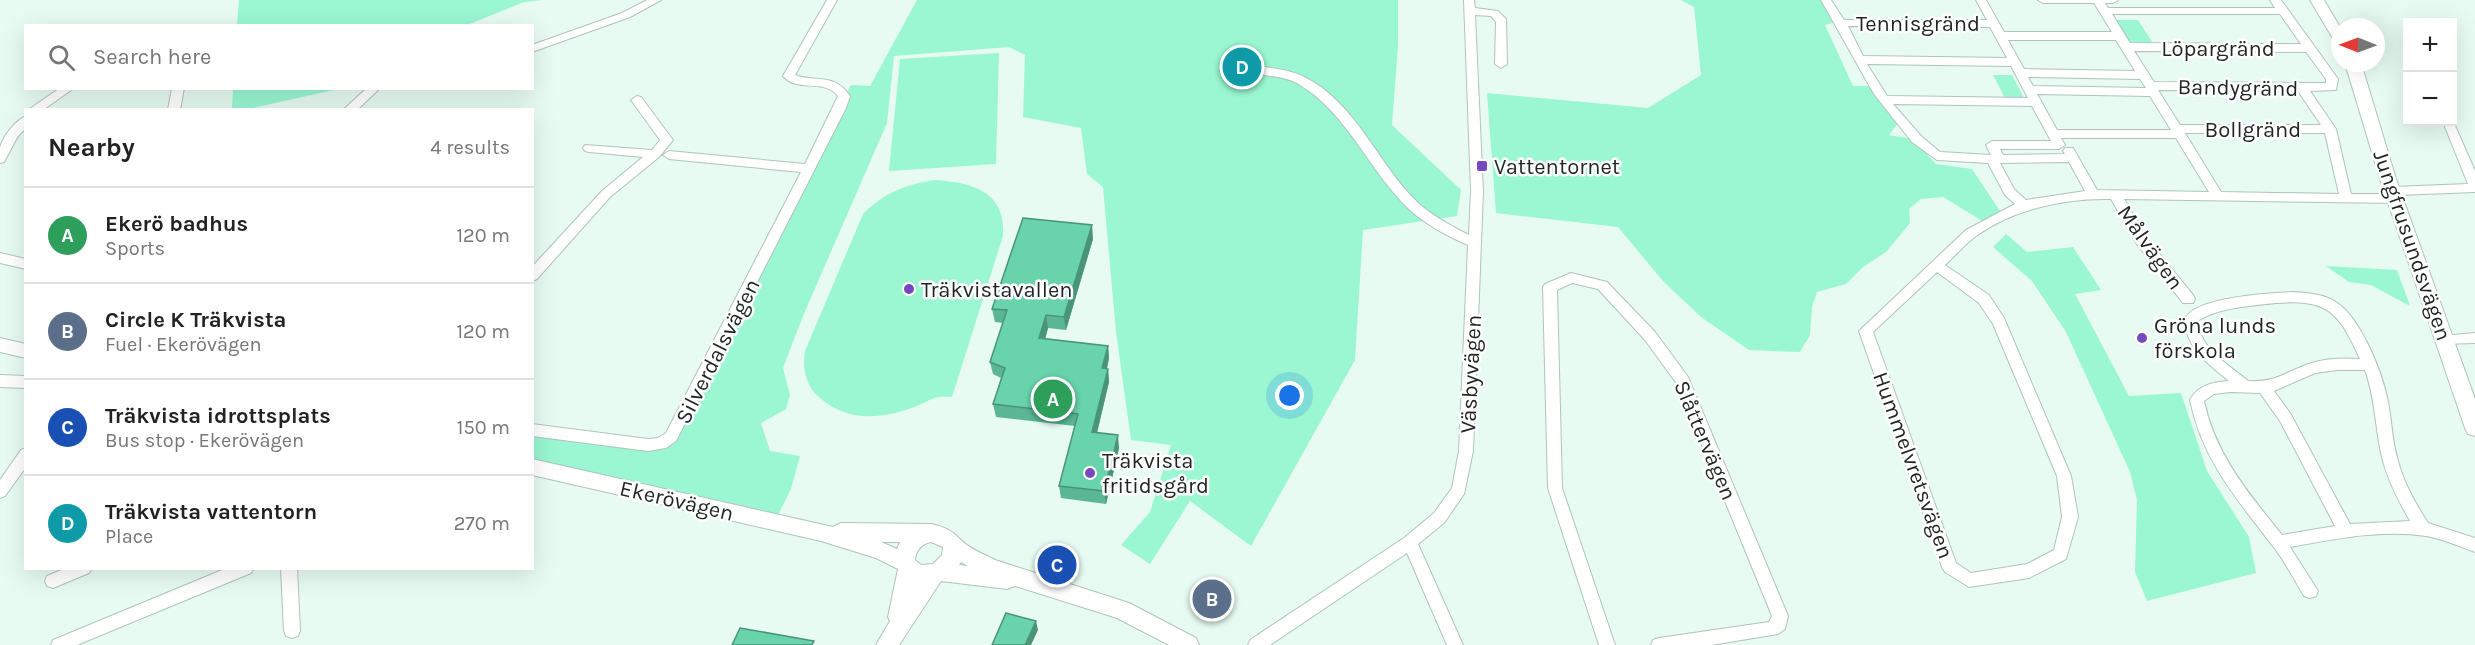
<!DOCTYPE html>
<meta charset="utf-8">
<style>
:root{--surface:#fff;--page:#f2f2f2;--text:#222;--muted:#767676;--line:#e0e0e0;--accent:#db2777}
body{margin:0;font-family:Karla,sans-serif;background:var(--page);color:var(--text)}
.controls{position:absolute;right:18px;top:18px;display:grid;overflow:hidden;border-radius:0px;box-shadow:0 6px 24px #0002}
.controls button{width:54px;height:54px;display:grid;place-items:center;padding:0;border:0;border-bottom:2px solid var(--line);background:var(--surface);color:var(--text);font:30px sans-serif}
.compass{position:absolute;left:2331px;top:18px;width:54px;height:54px;border-radius:50%;background:var(--surface);box-shadow:0 6px 24px #0002;rotate:271deg}
.you{position:absolute;left:1290px;top:396px;width:21px;height:21px;margin:-15px;border:4px solid #fff;border-radius:50%;background:#1a73e8;box-shadow:0 0 0 9px #1a73e833}
.badge{display:grid;place-items:center;width:39px;height:39px;border-radius:50%;background:var(--accent);color:#fff;font-size:20px;font-weight:700}
.pin{position:absolute;translate:-50% -50%;border:3px solid #fff;box-shadow:0 2px 6px #0006}
.list{margin:0;padding:0;list-style:none}
h2{display:flex;justify-content:space-between;align-items:center;height:78px;margin:0;padding:0 24px;font-size:26px}
h2 small{font-size:20px;font-weight:400;color:var(--muted)}
.list li{display:grid;grid-template-columns:39px 1fr auto;gap:18px;align-items:center;box-sizing:border-box;height:96px;padding:0 24px;border-top:2px solid var(--line)}
.list b{display:block;font-size:22px;white-space:nowrap}
.list p{margin:0;font-size:20px;white-space:nowrap;color:var(--muted)}
.list em{font-size:20px;font-style:normal;color:var(--muted)}
.icon{flex:none;width:33px;height:33px;fill:none;stroke:currentColor;stroke-width:2;stroke-linecap:round;stroke-linejoin:round}
.map{position:relative;flex:none;width:2475px;height:645px;overflow:hidden}
.search{position:absolute;background:var(--surface);box-shadow:0 6px 24px #0002;left:24px;top:24px;width:510px;height:66px;display:flex;align-items:center;gap:15px;box-sizing:border-box;padding:0 21px;border-radius:0px;color:var(--muted);font-size:22px}
.panel{position:absolute;background:var(--surface);box-shadow:0 6px 24px #0002;left:24px;top:108px;width:510px;height:462px;border-radius:0px}
.map>svg:first-child{display:block}
.green{fill:#9af7d2}
.lines{fill:none;stroke-linecap:round;stroke-linejoin:round}
.street-casing{stroke:#b0c3bb;stroke-width:2}
.secondary-casing{stroke:#b0c3bb;stroke-width:2}
.street{fill:#fff;fill-rule:evenodd}
.secondary{fill:#fff;fill-rule:evenodd}
.wall{fill:#5ab694}
.shaded-wall{fill:#4a9478}
.building{fill:#69d4ac;stroke:#4a9478;stroke-width:1.5}
.poi-dot{fill:#7649c1;stroke:#fff;stroke-width:2}
.labels{text-anchor:middle;stroke-width:5;stroke-linejoin:round;paint-order:stroke}
.street-label{font-size:22px;fill:#1e2522;stroke:#fff}
.poi-label{font-size:22px;fill:#1e2522;stroke:#fff;text-anchor:start}
</style>
<div class="map">
<svg width="2475" height="645" viewBox="0 0 2475 645">
<rect width="100%" height="100%" fill="#e7fbf2"/>
<path class="green" d="M239,0h304l-19,2 -57,23h-230z
M917,0h481v46l-6,79 69,65 -4,26 -94,14 -8,130 -104,186 -61,-45 -40,63 -29,-19 29,-33 21,-67 -40,-5 -15,-108 -13,-145 -16,-13 -6,-46 -58,-11 2,-62 -16,-8 -115,9 -7,67 -84,193 -20,52 7,27 -4,14 -25,14 9,28 30,5 -9,33 -16,32 -242,-54 -1,-37 129,14 72,-124 118,-235 19,1z
M1681,0h141l14,22 -11,3 28,61h15l30,37 -9,12 24,4 23,25 36,5 30,45 -18,8 -41,-25 -22,2 -12,10 1,14 -24,29 -23,15 -17,17 -29,8 -5,15 -2,28 -10,17 -51,-2 -48,-33 -38,-36 -45,-54 -122,-14 -9,-120 161,15 53,-33 -7,-68z
M2113,20h25l18,28h-26z
M999,53l-3,111 -107,7 11,-112z
M1993,75h19l12,23h-19z
M233,89v-1l105,1 -90,20h-16z
M936,180c38,3 70,12 67,56l-51,161c-20,-1 -18,2 -35,9 -34,13 -68,17 -97,-8 -14,-11 -18,-30 -15,-47l58,-137c21,-21 43,-30 73,-34z
M2006,234l21,18 46,-5 28,43 -26,4 54,102 52,-3 26,78 42,66 7,36 -109,28 -12,-29 2,-72 -7,-28 -64,-140 -34,-51 -39,-34z
M2326,266l71,4 13,36 -39,-21 -22,-3z"/>
<g class="lines">
<g class="street-casing">
<path id="street" d="M647,0h14l-31,17 -98,35v-7l90,-32z
M827,0h10l-42,75c21,8 39,-3 55,21l-4,12 -170,333 -10,7 -18,3 -116,-15v-12l116,15 10,-1 8,-5 135,-261 -132,-13 -6,-4 6,-4 136,13 33,-68c-14,-18 -41,-3 -55,-20z
M1464,0h10l1,8 23,3 8,8 1,45 -6,4 -6,-4 1,-42 -5,-6 -16,-1 8,176 -10,260 -9,43 -20,29 -26,21 45,101h-16l-40,-92 -137,92h-22l2,-5 154,-102 30,-25 18,-25 7,-37 9,-206c-21,-9 -42,-20 -59,-36 -40,-38 -61,-95 -109,-124 -12,-8 -27,-8 -40,-11l-2,-3 6,-4c14,2 28,4 40,10 52,25 74,88 114,126 15,13 33,23 51,32l2,-44z
M1821,0h10l13,20h143l-11,-20h10l18,32h108l-18,-29h-51l-5,-3h80l-5,3h-8l3,5h167l-5,-8h11l57,79 -2,11 -26,1 26,38 15,65h39l-3,-3 6,-4 75,-3 -25,-62h9v-3l23,52v21l-77,3 4,4 -6,4 -272,-4 22,38 47,58 2,4 -2,4h-10l-47,-60 -25,-44c-46,-1 -97,10 -135,37 -11,8 -21,20 -31,29l44,30 15,23 67,158 7,41 -12,42 -37,19 -60,9 -24,-15 -3,-5 -83,-236 107,-101 49,-26 -10,-9 -17,-32 -51,-3 -25,-18 -38,-48zM2112,14h168l21,30 -171,-1zM1848,26l142,1 17,31 -144,-2zM2008,40h108l19,31 -111,-2zM2134,51l172,1 20,27v4l-172,-1zM1867,64l144,2 17,32 -141,-2zM2028,77l112,2 6,9 -113,-2zM2158,90l140,1 23,34h-141zM2037,94l113,2 21,34h-114zM1893,104l139,2 19,35h-59l-6,4 5,10 -51,-3 -19,-16zM2185,133h140l14,61 -118,-2zM2061,138h115l33,54 -112,-2 -24,-42h-8l-2,3 2,3 -62,1 -3,-6h59l6,-4zM2069,162l16,29 -59,9 -12,-11 -14,-26zM1937,272l42,31 14,21 64,152 5,41 -8,33 -27,14 -56,9 -15,-10 -83,-231z
M60,88h14l-31,22h-15z
M172,88h12l-4,22h-12z
M367,88h13l-23,22h-14z
M637,96l4,1 32,43 -14,17 -49,40 -73,82 -5,2v-14l70,-76 41,-34 -54,-5 -4,-1 -2,-3 2,-3 67,5 8,-10 -29,-40z
M26,116v12l-8,8 -14,26 -4,1c0,-4 0,-11 0,-15 3,-12 15,-27 26,-32z
M0,253l26,6v10l-26,-6z
M1571,273l36,9 48,50 33,45 100,239 -3,13 -7,5 -67,11h-60l2,-5 6,-2 110,-16 3,-6 -95,-232 -32,-44 -47,-51 -26,-6 -15,7 5,198 53,157h-16l-51,-157 -5,-201 2,-3z
M2292,292c15,1 32,2 44,10 25,16 47,72 52,100 4,20 4,40 10,59 6,23 18,43 30,62l47,15v14c-16,-6 -32,-13 -49,-16 -45,-7 -92,3 -136,11l28,44 -2,5 -6,2 -6,-2c-10,-17 -20,-36 -32,-51 -36,-47 -70,-86 -82,-145 8,-15 23,-18 39,-19 -20,-16 -47,-36 -43,-64 13,-20 83,-24 106,-25zM2276,303c53,-4 63,10 84,56 -16,-1 -32,-1 -48,4 -26,8 -35,20 -64,18 -17,-15 -52,-34 -49,-61 23,-13 51,-14 77,-17zM2337,370h28c10,27 10,55 16,83 5,24 17,47 29,68l-60,3 -60,-111 -16,-22 41,-18zM2230,392l30,1 20,28 55,105 -53,9c-33,-41 -67,-81 -78,-134l10,-7z
M2475,333v10l-34,1 -2,-4 2,-4z
M0,375l26,1v12l-26,-1z
M26,448v19l-21,29 -5,2v-18l21,-30z
M66,568h26l-3,5 -36,15 -6,-2 -2,-5 2,-5z
M227,568h27l-3,5 -174,72h-26l2,-5z
M281,568h16l3,63 -2,5 -6,2 -6,-2 -2,-5z"/>
</g>
<g class="secondary-casing">
<path id="secondary" d="M2310,0h14l16,27v17l-5,-2z
M2345,63h16l35,116 79,220v37l-7,-2 -3,-6 -85,-249z
M0,338l26,6v14l-26,-6z
M532,459l301,68 8,-4 90,1c14,3 20,6 30,16 8,9 23,14 34,20l134,43 67,35 3,7h-30l-52,-27 -102,-32 -8,3 -66,-8 -42,64h-23l14,-24 -2,-4 10,-48 -22,-11 -55,-17 -289,-66zM881,542h19l-3,7zM931,542l12,5 -1,8 -9,9 -12,1 -6,-5c1,-10 6,-16 16,-18zM961,562l7,4 -9,-1z"/>
</g>
<use href="#street" class="street"/>
<use href="#secondary" class="secondary"/>
</g>
<path class="wall" d="M1226,56h33v10l-7,10h-19l-5,-4 -2,-6z
M1093,239l-27,91 -18,-2 -3,11 63,7 1,12 -2,11h1l1,13 -12,51 22,15 -13,56 -45,-6 -2,-12 16,-60 -79,-9 -3,-13 8,-26 -8,-4 -3,-12 13,-39 -8,-1 -3,-13z"/>
<path class="shaded-wall" d="M1259,56v10l-7,10v-11z
M1092,225l1,14 -27,91 -2,-13z
M1046,315l2,13 -6,23 -3,-13z
M1108,346l1,12 -5,23 -2,-13z
M1108,369l1,13 -15,63 -2,-13z
M1118,435l1,13 -13,56 -2,-13z
M1036,621l2,9 -7,15h-6z"/>
<path class="building" d="M1248,47l9,4 2,5 -7,9 -19,1 -5,-4 -2,-6 6,-8z
M1023,218l69,7 -28,92 -18,-2 -7,23 69,8 -6,22 6,1 -16,63 26,3 -14,56 -45,-5 19,-72 -85,-10 12,-36 -15,-6 17,-52 -15,-1z
M1006,613l30,8 -11,24h-33z
M740,628l74,13 -2,4h-80z"/>
<g class="poi-dot">
<rect x="1476" y="160" width="12" height="12" rx="3"/>
<circle cx="909" cy="289" r="6"/>
<circle cx="2142" cy="338" r="6"/>
<circle cx="1090" cy="473" r="6"/>
</g>
<g class="labels">
<g class="street-label">
<text x="1918" y="31">Tennisgränd</text>
<text x="2218" y="56">Löpargränd</text>
<text transform="translate(2238 87) rotate(1)" y="8">Bandygränd</text>
<text x="2253" y="137">Bollgränd</text>
<text transform="translate(2413 245) rotate(71)" y="8">Jungfrusundsvägen</text>
<text transform="translate(2151 247) rotate(55)" y="8">Målvägen</text>
<text transform="translate(717 351) rotate(-63)" y="8">Silverdalsvägen</text>
<text transform="translate(1470 374) rotate(-87)" y="8">Väsbyvägen</text>
<text transform="translate(1706 440) rotate(67)" y="8">Slåttervägen</text>
<text transform="translate(1914 465) rotate(70)" y="8">Hummelvretsvägen</text>
<text transform="translate(677 500) rotate(13)" y="8">Ekerövägen</text>
</g>
<g class="poi-label">
<text x="1494" y="174">Vattentornet</text>
<text x="921" y="297">Träkvistavallen</text>
<text x="2154" y="333">Gröna lunds<tspan x="2154" dy="25">förskola</tspan></text>
<text x="1102" y="468">Träkvista<tspan x="1102" dy="25">fritidsgård</tspan></text>
</g>
</g>
</svg>
<div class="controls">
<button>+</button>
<button>−</button>
</div>
<svg class="compass" viewBox="-18 -18 36 36"><path d="M0-13l5 13h-10z" fill="#e53935"/><path d="M0 13l5-13h-10z" fill="#767676"/></svg>
<div class="you"></div>
<div class="pin badge" style="left:1053px;top:399px;background:#2e9e5b">A</div>
<div class="pin badge" style="left:1212px;top:599px;background:#5c6f8a">B</div>
<div class="pin badge" style="left:1057px;top:565px;background:#1a4fb4">C</div>
<div class="pin badge" style="left:1242px;top:67px;background:#0f9aa8">D</div>
<div class="search"><svg class="icon" aria-label="search" viewBox="0 0 24 24"><circle cx="10" cy="10" r="6"/><path d="M15 15l6 6"/></svg>Search here</div>
<section class="panel">
<h2>Nearby<small>4 results</small></h2>
<ul class="list">
<li><span class="badge" style="background:#2e9e5b">A</span><div><b>Ekerö badhus</b><p>Sports</p></div><em>120 m</em></li>
<li><span class="badge" style="background:#5c6f8a">B</span><div><b>Circle K Träkvista</b><p>Fuel · Ekerövägen</p></div><em>120 m</em></li>
<li><span class="badge" style="background:#1a4fb4">C</span><div><b>Träkvista idrottsplats</b><p>Bus stop · Ekerövägen</p></div><em>150 m</em></li>
<li><span class="badge" style="background:#0f9aa8">D</span><div><b>Träkvista vattentorn</b><p>Place</p></div><em>270 m</em></li>
</ul>
</section>
</div>
